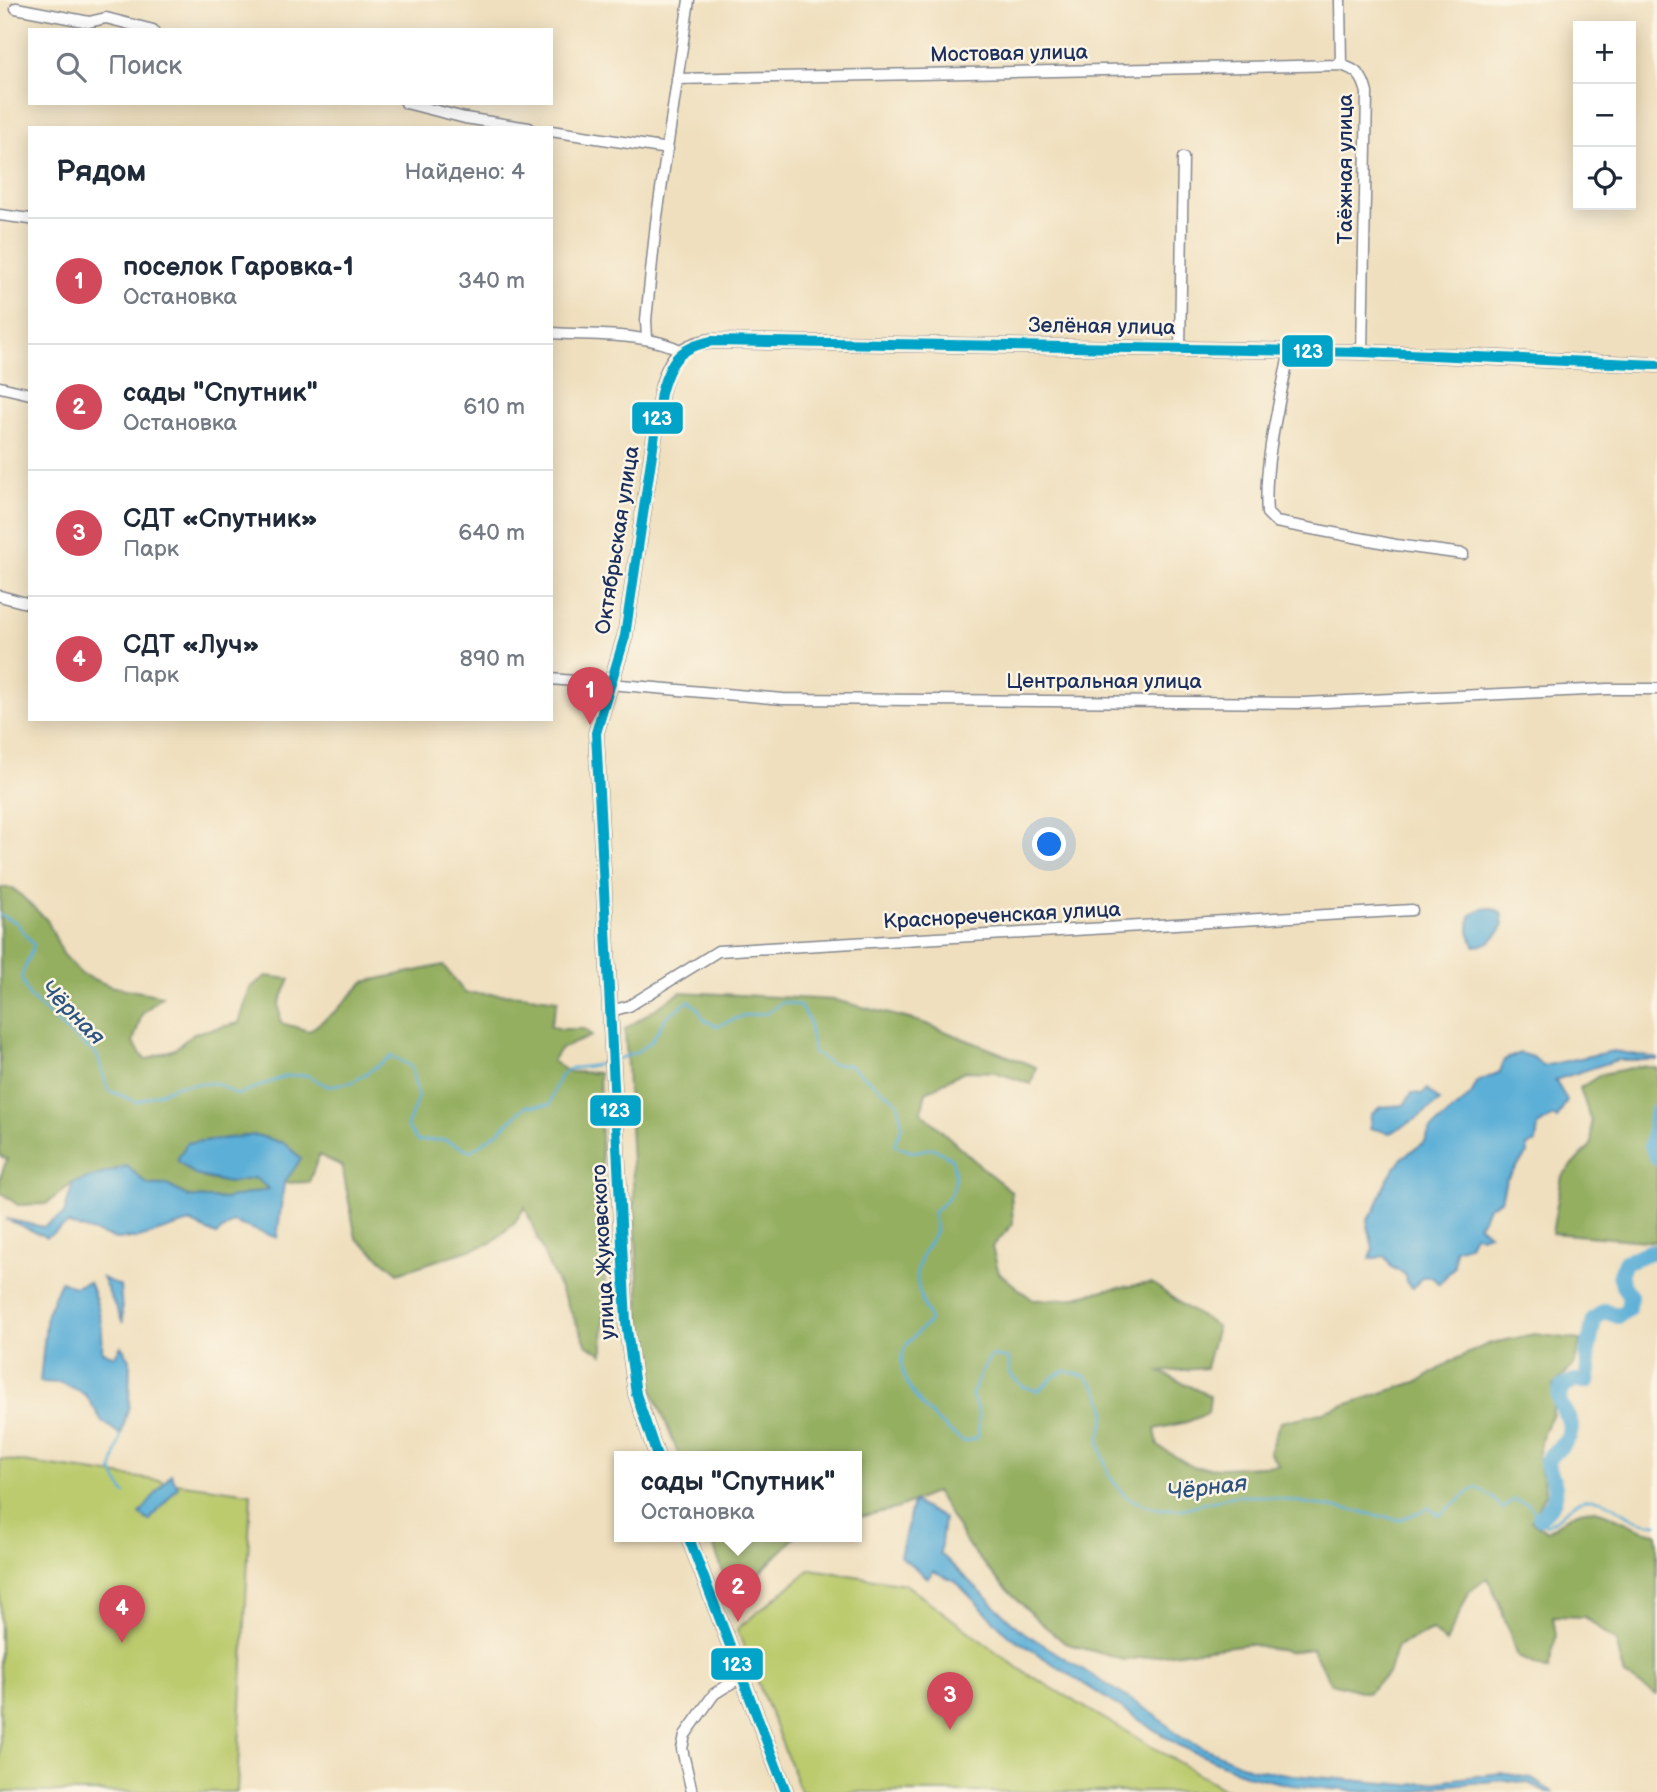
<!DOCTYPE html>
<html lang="ru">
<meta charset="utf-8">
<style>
:root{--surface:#fff;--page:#f6f6f7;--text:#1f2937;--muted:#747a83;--line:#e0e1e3;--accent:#d1495b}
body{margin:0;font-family:"Balsamiq Sans",sans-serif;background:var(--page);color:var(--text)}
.controls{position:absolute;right:21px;top:21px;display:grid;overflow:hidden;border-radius:0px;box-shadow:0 4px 18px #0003}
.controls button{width:63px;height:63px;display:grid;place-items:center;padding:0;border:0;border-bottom:2px solid var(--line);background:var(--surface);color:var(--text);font:35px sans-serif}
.you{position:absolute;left:1050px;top:845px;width:24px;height:24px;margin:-18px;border:5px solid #fff;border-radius:50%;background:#1a73e8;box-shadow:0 0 0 10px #1a73e833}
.badge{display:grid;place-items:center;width:46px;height:46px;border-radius:50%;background:var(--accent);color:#fff;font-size:23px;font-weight:700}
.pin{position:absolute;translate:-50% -58px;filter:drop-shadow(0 2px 4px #0008)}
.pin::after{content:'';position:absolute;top:37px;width:24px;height:21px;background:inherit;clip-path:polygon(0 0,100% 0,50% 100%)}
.popup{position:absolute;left:614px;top:1451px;width:248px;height:91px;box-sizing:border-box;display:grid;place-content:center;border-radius:0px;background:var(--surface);filter:drop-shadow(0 2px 5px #0005);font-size:23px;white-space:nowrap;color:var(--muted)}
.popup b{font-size:26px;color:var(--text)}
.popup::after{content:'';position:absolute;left:50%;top:100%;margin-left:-14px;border:14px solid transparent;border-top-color:var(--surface)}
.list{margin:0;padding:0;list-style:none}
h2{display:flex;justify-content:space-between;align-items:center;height:91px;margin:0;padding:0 28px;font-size:30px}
h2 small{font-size:23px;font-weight:400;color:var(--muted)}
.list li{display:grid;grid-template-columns:46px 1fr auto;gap:21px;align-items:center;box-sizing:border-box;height:126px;padding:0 28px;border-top:2px solid var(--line)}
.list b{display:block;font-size:26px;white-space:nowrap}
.list p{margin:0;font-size:23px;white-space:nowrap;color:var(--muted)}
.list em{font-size:23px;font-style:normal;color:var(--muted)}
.icon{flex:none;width:38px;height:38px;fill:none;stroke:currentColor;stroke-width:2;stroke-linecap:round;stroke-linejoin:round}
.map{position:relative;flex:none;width:1657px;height:1792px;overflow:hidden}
.search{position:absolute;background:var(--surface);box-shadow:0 4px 18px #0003;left:28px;top:28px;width:525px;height:77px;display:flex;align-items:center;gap:18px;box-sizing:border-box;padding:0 24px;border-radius:0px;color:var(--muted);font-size:26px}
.panel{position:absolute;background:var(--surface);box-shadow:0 4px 18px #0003;left:28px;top:126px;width:525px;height:595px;border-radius:0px}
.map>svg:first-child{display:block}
.green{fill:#bbcb6d;stroke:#6b7d66;stroke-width:2}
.forest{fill:#94af60;stroke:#586f5f;stroke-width:2}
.water{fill:#5bafd7;stroke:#3b6f9a;stroke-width:2}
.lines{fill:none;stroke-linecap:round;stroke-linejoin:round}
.stream{stroke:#5bafd7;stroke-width:2.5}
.river{stroke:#5bafd7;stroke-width:16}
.street-casing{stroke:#85878e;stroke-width:13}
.secondary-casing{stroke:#85878e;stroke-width:17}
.street{stroke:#fff;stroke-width:10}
.secondary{stroke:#fff;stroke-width:14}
.bus-1-casing{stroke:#fcf5e5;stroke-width:16}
.bus-1{stroke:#01a3c8;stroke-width:10}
.labels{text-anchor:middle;stroke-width:5;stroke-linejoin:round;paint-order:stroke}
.street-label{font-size:21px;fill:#1b2f5e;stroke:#fcf5e5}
.water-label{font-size:23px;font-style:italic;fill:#2e5582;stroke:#fcf5e5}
.line-badge{stroke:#fcf5e5;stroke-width:2.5}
.badge-label{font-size:19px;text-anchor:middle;font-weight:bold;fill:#fff}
</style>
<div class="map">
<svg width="1657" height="1792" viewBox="0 0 1657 1792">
<rect width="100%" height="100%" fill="#fcf5e5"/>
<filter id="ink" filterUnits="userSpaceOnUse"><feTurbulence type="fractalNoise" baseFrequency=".0143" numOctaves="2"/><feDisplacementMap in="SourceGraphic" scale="14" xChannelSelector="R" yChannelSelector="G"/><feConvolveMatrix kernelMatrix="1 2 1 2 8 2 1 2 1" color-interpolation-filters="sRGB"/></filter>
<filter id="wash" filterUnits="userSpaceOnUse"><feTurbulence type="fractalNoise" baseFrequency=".00686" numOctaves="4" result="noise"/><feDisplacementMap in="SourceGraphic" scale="28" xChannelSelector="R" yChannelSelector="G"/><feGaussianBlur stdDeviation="1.57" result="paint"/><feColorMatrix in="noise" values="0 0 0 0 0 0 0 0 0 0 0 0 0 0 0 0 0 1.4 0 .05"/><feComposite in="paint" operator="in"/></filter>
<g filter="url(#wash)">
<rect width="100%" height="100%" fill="#efdfbe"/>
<path class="green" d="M0,1459l251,34 -14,299h-237z
M811,1569l94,15 113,84 211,124h-428l-64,-163z"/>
<path class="forest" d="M0,888h13l34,32 16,34 18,20 29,12 52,10 -20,18 -9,28 12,18 30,-11 19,-16 45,-10 11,-35 16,-12 24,3 -11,25 2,19 28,8 28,-21 27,-28 79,-17 22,28 57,2 36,5 -8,26 11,3h23l8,7 -32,13 -8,12 17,11 30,1 6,200 -2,81 -16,-9 -39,-81 -23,-57 -10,15 -24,21 -93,30 -42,-35 -14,-72 -23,-11 -10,27 -25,1 2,-39 -30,-9 -68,8 -10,17c24,25 45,23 78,18l14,11 -45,10 -36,-2 -22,-12 -94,-2 -27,21 -28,1 -18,-13v-14l7,-19 -7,-3z
M681,992l154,8 86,22 115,45 -5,17 -36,-12 -31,-1 -38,21 -5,20 66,60 24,19 2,33 -21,23 7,26 34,27 35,-1 40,-10 44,-6 36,26 29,17 -11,42 -46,4 50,24 -2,17 -21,9 -32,7 3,17 35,21 31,1 55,-3 -10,-13 11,-30 37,-8 105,-34 30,-19 36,-17 46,-10 47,6 -7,25 -21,21v28l-9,16 -6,26 8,38 -15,27 16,10c12,-7 24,-19 38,-21 19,-4 47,21 72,23v162l-32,-19 -9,-34 -31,-25 -32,-1 3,21 -8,33 -30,-13 -19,-54 -12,-25 -18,14 -23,51 -14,-13 -35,16 -9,28 -21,19 -36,-10 -19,-34 -24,3 -40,-8 -124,16 -59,-17 -24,-20 -38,-37 -34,-39 -33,-55 -37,16 -39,9 -3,-2v-59h-178l-28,-70 -11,-70 -15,-287z
M1641,1066l16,2v174l-105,-9 10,-57 30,-32 -1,-23 -11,-33 22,-14z
M710,1536h86l-63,64z"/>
<path class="water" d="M1492,908l9,4 2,14c-6,11 -14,20 -29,20l-5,-15 1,-15 11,-7z
M1613,1051l44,7v2h-40l-62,20 12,20 -10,19 -4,-3 -15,10 -2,16 -9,4 1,7 -22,27 -5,20 -14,8 -4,11 -5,6 11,8 -8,3 -7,-1 -5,10 -14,4 -1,18 -15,17 -7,-7h-10l-9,11 -7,-6 -1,-8 -14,-7 -6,-11 -15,3 3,-10 -6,-29 8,-10 12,-31 16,-22 22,-15 5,-12 41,-35 6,-13 23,-10 4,-12 16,-7 13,4 10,9z
M1427,1089l13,12 -24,18 -26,14 -20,-5 1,-13 9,-8 24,-2 8,-12 10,1z
M256,1135l30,9 15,15 -17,24 -7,55 -44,-16 -17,13 -26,-13 -51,16 -23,1 -48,-15 -22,13 -40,-18 37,8 21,-13 9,-31 54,-17 21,19h19l22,12 36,2 44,-10 -14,-11 -27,5 -33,-8 -18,-15 10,-17z
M102,1278l18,8 3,37z
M61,1281l13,6 15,-5c10,24 15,44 13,69l13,5 6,-10 9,13 -1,46 -8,30 -19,-14 -16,-26 -24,-12 -22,-1 7,-69z
M171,1474l7,13 -29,34 -9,-7z
M913,1502l31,16 -4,35 80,77 135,85 28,24 67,29 43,7 115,10 92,-12 30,5 23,14h-6l-19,-9 -24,-3 -75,7 -12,5h-53l-74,-7 -43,-10 -69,-30 -171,-111 -52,-53 -22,-10 -5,7 -28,-22z"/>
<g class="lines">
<path class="stream" d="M0,915l16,7 18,23 -13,32 8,19 35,33 33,26 11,35 29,12 42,-17 37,-2 21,12 49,-19 21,-1 20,11 26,-4 39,-26 19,10 7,32 -11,28 10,15 27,-1 27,11 27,-19 28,-26 24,-1c12,-49 18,-31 58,-43
M617,1059l18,-6 16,-11 16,-26 22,-15 9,7 6,12 13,6 26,-10 24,-3 16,-11 16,3 10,15 4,33 19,11 17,1 49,37 4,24 -8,19 18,7 21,-4 19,11c7,29 2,34 -19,54l3,18c-25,39 -23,48 -6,90 -8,8 -22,18 -26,29 -14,33 36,76 60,92l14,-5 1,-22 -7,-20 8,-21 11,-18 18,3v14l13,13 16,5 18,-16 10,-4 21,6 10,12 8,16 1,9 -7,27 9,33 16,21 17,9 20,5h21l51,-13h28l95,15 43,9 30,-12 10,7 37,-28 16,10 11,12 10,-9 15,4 18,21c16,-6 21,-21 37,-25 22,-5 34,10 52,19 6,3 15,4 22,5
M121,1435l-9,36 13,23"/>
<path class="river" d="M1657,1111l-5,34 5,13
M1540,1517c23,-19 16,-31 6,-55 7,-12 18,-15 23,-26 7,-16 -8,-23 -10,-38 0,-4 2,-8 3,-11l12,-6h13l2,-12 -2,-13 7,-37 11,-8 13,5 10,-7 2,-13 -7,-10 -3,-12 5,-12 24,-10h8"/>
</g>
</g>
<g filter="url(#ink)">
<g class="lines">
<g class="street-casing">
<path id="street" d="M1340,0l1,65c17,5 22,12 26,28l-5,259
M16,8l73,14 17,-4 47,12
M677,79l664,-14
M406,103l59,15 64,10
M551,131l117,18
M0,215l30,4
M551,333c41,3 95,-1 131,18
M647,339l-1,-19 10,-97 33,-223
M1180,349l3,-191
M1290,350c-10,50 -27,113 -23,163l9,9 120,23 67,9
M0,387l30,7
M0,596l30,8
M551,679l232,20 521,4 304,-14h49
M611,1011l18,-5 89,-55 694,-41
M692,1792l-10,-43 3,-14 29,-41 27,-17"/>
</g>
<g class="secondary-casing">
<path id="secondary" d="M657,1456l-21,-62 -10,-72 -30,-589 29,-97 36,-243c8,-32 16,-47 51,-52l650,11 295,13
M688,1536l98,256"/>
</g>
<use href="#street" class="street"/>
<use href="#secondary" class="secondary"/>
<g class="bus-1-casing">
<path id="bus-1" d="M657,1456l-21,-62 -10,-72 -30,-589 29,-97 36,-243c9,-32 17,-45 51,-52l650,11 295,13
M688,1536l98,256"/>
</g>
<use href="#bus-1" class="bus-1"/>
</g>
</g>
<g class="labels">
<g class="street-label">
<text transform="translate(1009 53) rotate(-1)" y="7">Мостовая улица</text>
<text transform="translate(1345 169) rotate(-90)" y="7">Таёжная улица</text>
<text transform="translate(1102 326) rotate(1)" y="7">Зелёная улица</text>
<text transform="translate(617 540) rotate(-81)" y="7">Октябрьская улица</text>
<text x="1104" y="688">Центральная улица</text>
<text transform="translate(1002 915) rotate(-3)" y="7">Краснореченская улица</text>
<text transform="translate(603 1252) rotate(-93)" y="7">улица Жуковского</text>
</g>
<g class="water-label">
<text transform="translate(73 1012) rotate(45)" y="8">Чёрная</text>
<text transform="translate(1207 1487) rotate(-7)" y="8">Чёрная</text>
</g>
</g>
<g class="line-badge">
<rect x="1281" y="334" width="53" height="34" rx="7" fill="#01a3c8"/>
<rect x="631" y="401" width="53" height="34" rx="7" fill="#01a3c8"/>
<rect x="589" y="1094" width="53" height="33" rx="7" fill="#01a3c8"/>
<rect x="710" y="1647" width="54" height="34" rx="7" fill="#01a3c8"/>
</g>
<g class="badge-label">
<text x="1308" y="358">123</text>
<text x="657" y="425">123</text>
<text x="615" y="1117">123</text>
<text x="737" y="1671">123</text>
</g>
</svg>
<div class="controls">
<button>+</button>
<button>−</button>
<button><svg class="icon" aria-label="locate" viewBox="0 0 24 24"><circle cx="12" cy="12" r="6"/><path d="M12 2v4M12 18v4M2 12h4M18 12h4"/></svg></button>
</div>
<div class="you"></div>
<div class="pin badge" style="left:590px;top:725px">1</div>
<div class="pin badge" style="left:738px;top:1622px">2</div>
<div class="popup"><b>сады &quot;Спутник&quot;</b>Остановка</div>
<div class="pin badge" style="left:950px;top:1730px">3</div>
<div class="pin badge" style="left:122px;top:1643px">4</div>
<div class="search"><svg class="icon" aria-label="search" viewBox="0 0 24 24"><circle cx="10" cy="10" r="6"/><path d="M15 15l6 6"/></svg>Поиск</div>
<section class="panel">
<h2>Рядом<small>Найдено: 4</small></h2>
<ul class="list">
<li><span class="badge">1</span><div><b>поселок Гаровка-1</b><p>Остановка</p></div><em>340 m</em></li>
<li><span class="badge">2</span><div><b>сады &quot;Спутник&quot;</b><p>Остановка</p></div><em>610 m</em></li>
<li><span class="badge">3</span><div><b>СДТ «Спутник»</b><p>Парк</p></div><em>640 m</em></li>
<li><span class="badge">4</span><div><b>СДТ «Луч»</b><p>Парк</p></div><em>890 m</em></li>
</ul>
</section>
</div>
